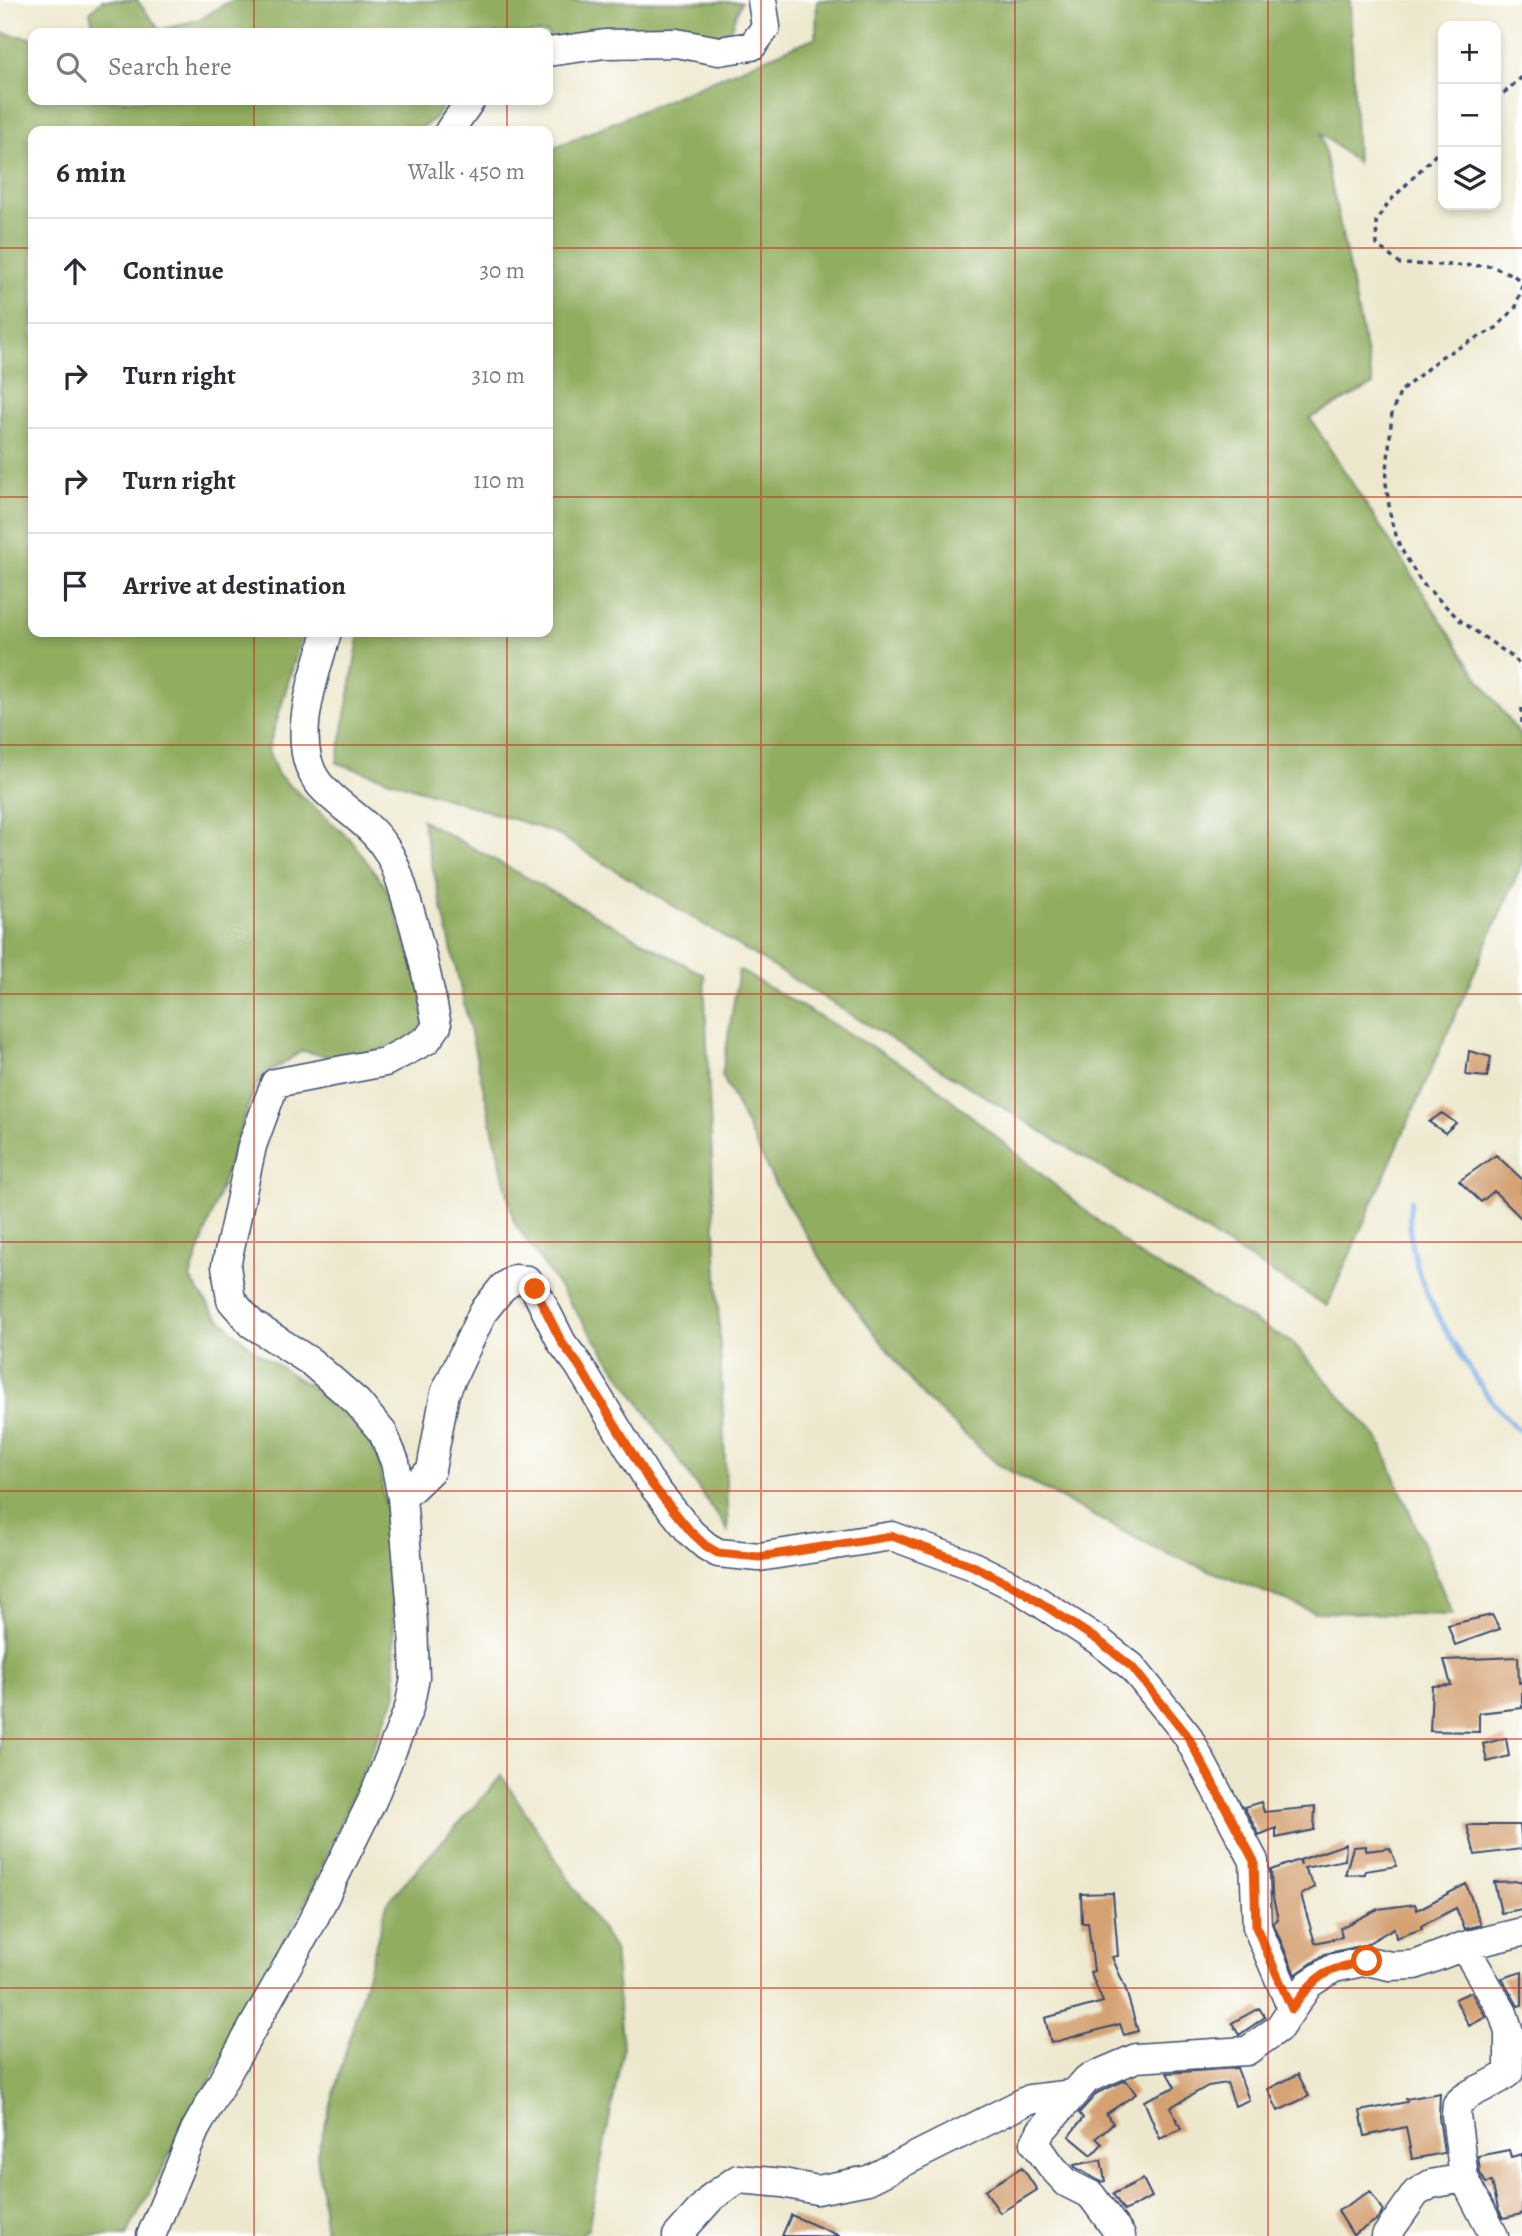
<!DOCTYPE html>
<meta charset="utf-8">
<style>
:root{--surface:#fff;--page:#f7f7f7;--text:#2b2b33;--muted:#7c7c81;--line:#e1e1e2}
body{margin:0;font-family:Alegreya,serif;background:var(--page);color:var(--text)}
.controls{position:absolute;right:21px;top:21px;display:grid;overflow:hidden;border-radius:14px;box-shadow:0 4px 10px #0003}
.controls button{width:63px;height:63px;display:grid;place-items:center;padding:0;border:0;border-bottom:2px solid var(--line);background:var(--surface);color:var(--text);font:35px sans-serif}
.stop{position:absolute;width:21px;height:21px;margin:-16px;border:5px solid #ea580c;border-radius:50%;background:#fff}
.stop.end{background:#ea580c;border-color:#fff;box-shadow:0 2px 7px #0008}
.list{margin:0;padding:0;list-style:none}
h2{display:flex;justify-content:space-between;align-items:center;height:91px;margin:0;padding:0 28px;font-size:30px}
h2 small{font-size:23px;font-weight:400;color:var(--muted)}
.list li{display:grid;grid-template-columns:46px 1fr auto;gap:21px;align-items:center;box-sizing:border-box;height:105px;padding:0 28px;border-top:2px solid var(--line)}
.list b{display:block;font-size:26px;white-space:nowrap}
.list em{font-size:23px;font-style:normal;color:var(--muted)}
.icon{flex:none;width:38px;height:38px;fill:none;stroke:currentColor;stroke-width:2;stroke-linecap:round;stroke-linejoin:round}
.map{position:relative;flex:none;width:1522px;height:2236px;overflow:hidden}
.search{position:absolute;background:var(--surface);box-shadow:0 4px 10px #0003;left:28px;top:28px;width:525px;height:77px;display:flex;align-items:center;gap:18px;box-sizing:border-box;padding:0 24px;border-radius:14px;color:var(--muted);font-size:26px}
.panel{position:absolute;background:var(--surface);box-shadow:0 4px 10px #0003;left:28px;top:126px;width:525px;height:511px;border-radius:14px}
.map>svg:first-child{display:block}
.forest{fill:#91ad60;stroke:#566e5f;stroke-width:2}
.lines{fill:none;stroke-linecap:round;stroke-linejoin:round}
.stream{stroke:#79ade6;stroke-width:5}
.building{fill:#d4a172}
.minor-casing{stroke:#3a4b6f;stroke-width:31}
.path{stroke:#3a4b6f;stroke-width:3.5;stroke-dasharray:5 5;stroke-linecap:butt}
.minor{stroke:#fff;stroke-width:28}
.route{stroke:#ea580c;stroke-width:9}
.grid{fill:none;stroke:#c8321e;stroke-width:2;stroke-opacity:0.55}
</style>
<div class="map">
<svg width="1522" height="2236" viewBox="0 0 1522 2236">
<rect width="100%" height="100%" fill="#fff"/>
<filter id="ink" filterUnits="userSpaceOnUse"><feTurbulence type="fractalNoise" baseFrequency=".0143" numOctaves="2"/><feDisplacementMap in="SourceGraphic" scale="14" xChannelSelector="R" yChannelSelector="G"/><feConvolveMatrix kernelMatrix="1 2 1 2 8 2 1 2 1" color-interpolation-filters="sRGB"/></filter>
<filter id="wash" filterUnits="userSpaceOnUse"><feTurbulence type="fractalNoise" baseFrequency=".00686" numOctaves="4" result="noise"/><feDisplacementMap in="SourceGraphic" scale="28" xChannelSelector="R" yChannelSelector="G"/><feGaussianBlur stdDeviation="1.57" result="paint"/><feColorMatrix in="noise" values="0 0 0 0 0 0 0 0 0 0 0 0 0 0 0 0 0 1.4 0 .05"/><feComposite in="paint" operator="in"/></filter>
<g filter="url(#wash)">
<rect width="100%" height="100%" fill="#ede8cd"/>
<path class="forest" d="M102,0h35l23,30 40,-11 32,-19 509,2 -10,26 -12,10 -171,2v-7h-453l-5,-21z
M817,0h533l7,163 -36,-30 52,252 -63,33 165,255 47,65v126l-195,442 -774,-474 -216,-69 23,-131h188v-482l268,-113z
M0,33l33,5v62h414l-13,19 -17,12h-384v501h270l-35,118 10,25 73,65 36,49 46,129 -14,25 -83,15 -34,-7 -38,25 -9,11 -65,191 24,35 40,37 108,70 14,25 15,98 5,152 -90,207 -180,334h-126z
M422,820l282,155 24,556 -214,-309z
M739,970l185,107 215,178 155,89 86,97 73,174 -139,-3 -158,-63 -159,-85 -74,-68 -87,-113 -60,-97 -54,-111z
M502,1776l112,173 9,100 -35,180 -9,7h-253l-9,-82 71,-253z"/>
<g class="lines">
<path class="stream" d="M1411,1200c-8,54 18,103 45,147 19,32 38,61 66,86"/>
</g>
<g id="blocks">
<path class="building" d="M1469,1051l22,6 -4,20 -21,-2z
M1442,1113l14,10 -11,10 -16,-11z
M1496,1155l26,24v40l-28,-28 -13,11 -22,-21z
M1492,1615l8,14 -45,16 -7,-20z
M1518,1657l1,26 3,-1v26l-43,5v19l-49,-1 2,-45 19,-1 -7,-25z
M1506,1738l3,18 -22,6 -4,-18z
M1261,1802l3,10 51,-5 -1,23 -38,8v-10l-17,7 -15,-28z
M1467,1825h53l2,24 -47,6z
M1346,1844l-1,16 -41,8 11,19 -14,8 14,48 27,-6 -2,-9 38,-19 37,-5 2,6 49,-26 15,41 -16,4 -9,-21 -35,18 1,3 -26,9 -2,-10 -29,17 -40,9 -30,21 -22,-52 5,-4 -6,-25 -1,-24 28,-10 2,5 -1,-5z
M1366,1846v5l24,-3 7,18 -32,5v3l-20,1 8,-28z
M1522,1881v28l-21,4 -7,-31z
M1113,1893l5,63 -6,1 13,30 13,44 -14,4 -4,-11 -69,19 -6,-25 58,-16 -13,-30 4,-1 -6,-48h-6l-1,-29z
M1522,1972v33l-4,1 -16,-28z
M1471,1992l15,25 -17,9 -14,-27z
M1259,2008l6,9 -26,18 -7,-12z
M1237,2068l12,32 -14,6 -8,-23 -19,3 -37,21 10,22 -21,10 -16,-38 31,-14 -8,-14z
M1298,2074l11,22 -31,15 -10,-22z
M1126,2080l10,14 -30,20 7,9 -17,15 6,6 -10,11 -23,-19 14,-18 -4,-5 18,-20z
M1440,2093l-1,24 5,36 -32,6 -6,-32 -41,9 -5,-25 47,-9 -1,-3z
M1509,2150l2,7 11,-3v60l-19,4 -5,-10 -6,-26 -6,1 -6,-10 -2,-17z
M1101,2160l4,21 -4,1 -26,-15 -1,-2z
M1022,2167l15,23 -37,23 -15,-23z
M1143,2179l9,18 -28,14 -11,-17z
M1370,2191l13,20 -5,8 -25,16 -15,-24z
M791,2215l49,21h-58z"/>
</g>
</g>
<g filter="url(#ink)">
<use href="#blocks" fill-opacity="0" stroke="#3a4b6f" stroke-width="2"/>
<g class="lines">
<g class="minor-casing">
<path id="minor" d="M548,52l57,-8 71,-1 43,8 33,-5 14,-19 -4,-27
M449,131l22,-31
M402,1498l29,-28 14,-77 38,-81 20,-25 12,-8 12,1 8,9 27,54 16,21 71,117 42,52 15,13 12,7 41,4 133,-21 79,29 50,25 78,51 33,26 55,68 67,126 3,66 35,82
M1464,1946l39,67 6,19v40c-15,14 -38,17 -52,32l-1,11 8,63 30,58
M151,2236l44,-106 117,-208 60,-121 37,-93 6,-30 -2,-56 -11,-124 -7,-36 -12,-29 -26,-31 -46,-40 -59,-38 -21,-24 -5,-34 26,-120 23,-63 110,-21 42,-22 10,-14c-8,-42 -17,-83 -30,-124 -6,-20 -12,-42 -25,-59 -16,-23 -44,-37 -62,-58 -33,-40 -5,-109 7,-153
M677,2236l35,-39 26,-18 45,4 34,7 51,-10 162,-81 43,-5
M1121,2236l-30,-41 -24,-12 -15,-16 -17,-24 6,-12 46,-52 49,-21 111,-7 32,-23 30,-44 25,-16 33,-7 23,5 25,-1 49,-19 58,-14
M1386,2236l30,-43 15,-9 33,-6"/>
</g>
<path class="path" d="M1496,100l26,-23
M1443,147l-53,54 -14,20 1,24 23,19 91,2 22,9 9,7
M1522,285l-6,22 -20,21 -55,29 -40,34 -9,21 -6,71 5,37 9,27 21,35 41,40 52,36 8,11
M1522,708v19"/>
<use href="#minor" class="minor"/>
</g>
</g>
<g class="lines" filter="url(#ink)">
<path class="route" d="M535,1289l27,54 16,21 71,117 42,51 15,14 12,7 41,4 133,-21 79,29 50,25 78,51 33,26 55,68 67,126 2,66 36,82c25,-36 33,-39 75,-48"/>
</g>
<path class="grid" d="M254,0v33M507,0v33M761,0v2236M1015,0v2236M1268,0v2236M254,100v31M507,100v31M0,248h33M548,248h974M0,497h33M548,497h974M254,632v1604M507,632v1604M0,745h1522M0,994h1522M0,1242h1522M0,1491h1522M0,1739h1522M0,1988h1522"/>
</svg>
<div class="controls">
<button>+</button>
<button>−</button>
<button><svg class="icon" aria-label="layers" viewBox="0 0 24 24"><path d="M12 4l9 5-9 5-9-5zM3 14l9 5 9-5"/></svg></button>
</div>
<div class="stop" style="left:1367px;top:1961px"></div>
<div class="stop end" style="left:535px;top:1289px"></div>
<div class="search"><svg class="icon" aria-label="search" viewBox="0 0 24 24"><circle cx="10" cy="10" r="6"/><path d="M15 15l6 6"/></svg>Search here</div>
<section class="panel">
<h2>6 min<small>Walk · 450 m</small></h2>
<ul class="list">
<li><svg class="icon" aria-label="ahead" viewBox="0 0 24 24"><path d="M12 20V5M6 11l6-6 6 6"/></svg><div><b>Continue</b></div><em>30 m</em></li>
<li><svg class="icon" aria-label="right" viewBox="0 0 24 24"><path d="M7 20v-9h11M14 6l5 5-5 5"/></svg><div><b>Turn right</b></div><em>310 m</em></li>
<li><svg class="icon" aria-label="right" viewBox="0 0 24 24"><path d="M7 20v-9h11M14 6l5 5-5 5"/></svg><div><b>Turn right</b></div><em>110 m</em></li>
<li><svg class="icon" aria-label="arrive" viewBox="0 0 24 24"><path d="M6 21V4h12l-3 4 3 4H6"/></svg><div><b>Arrive at destination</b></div></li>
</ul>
</section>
</div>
